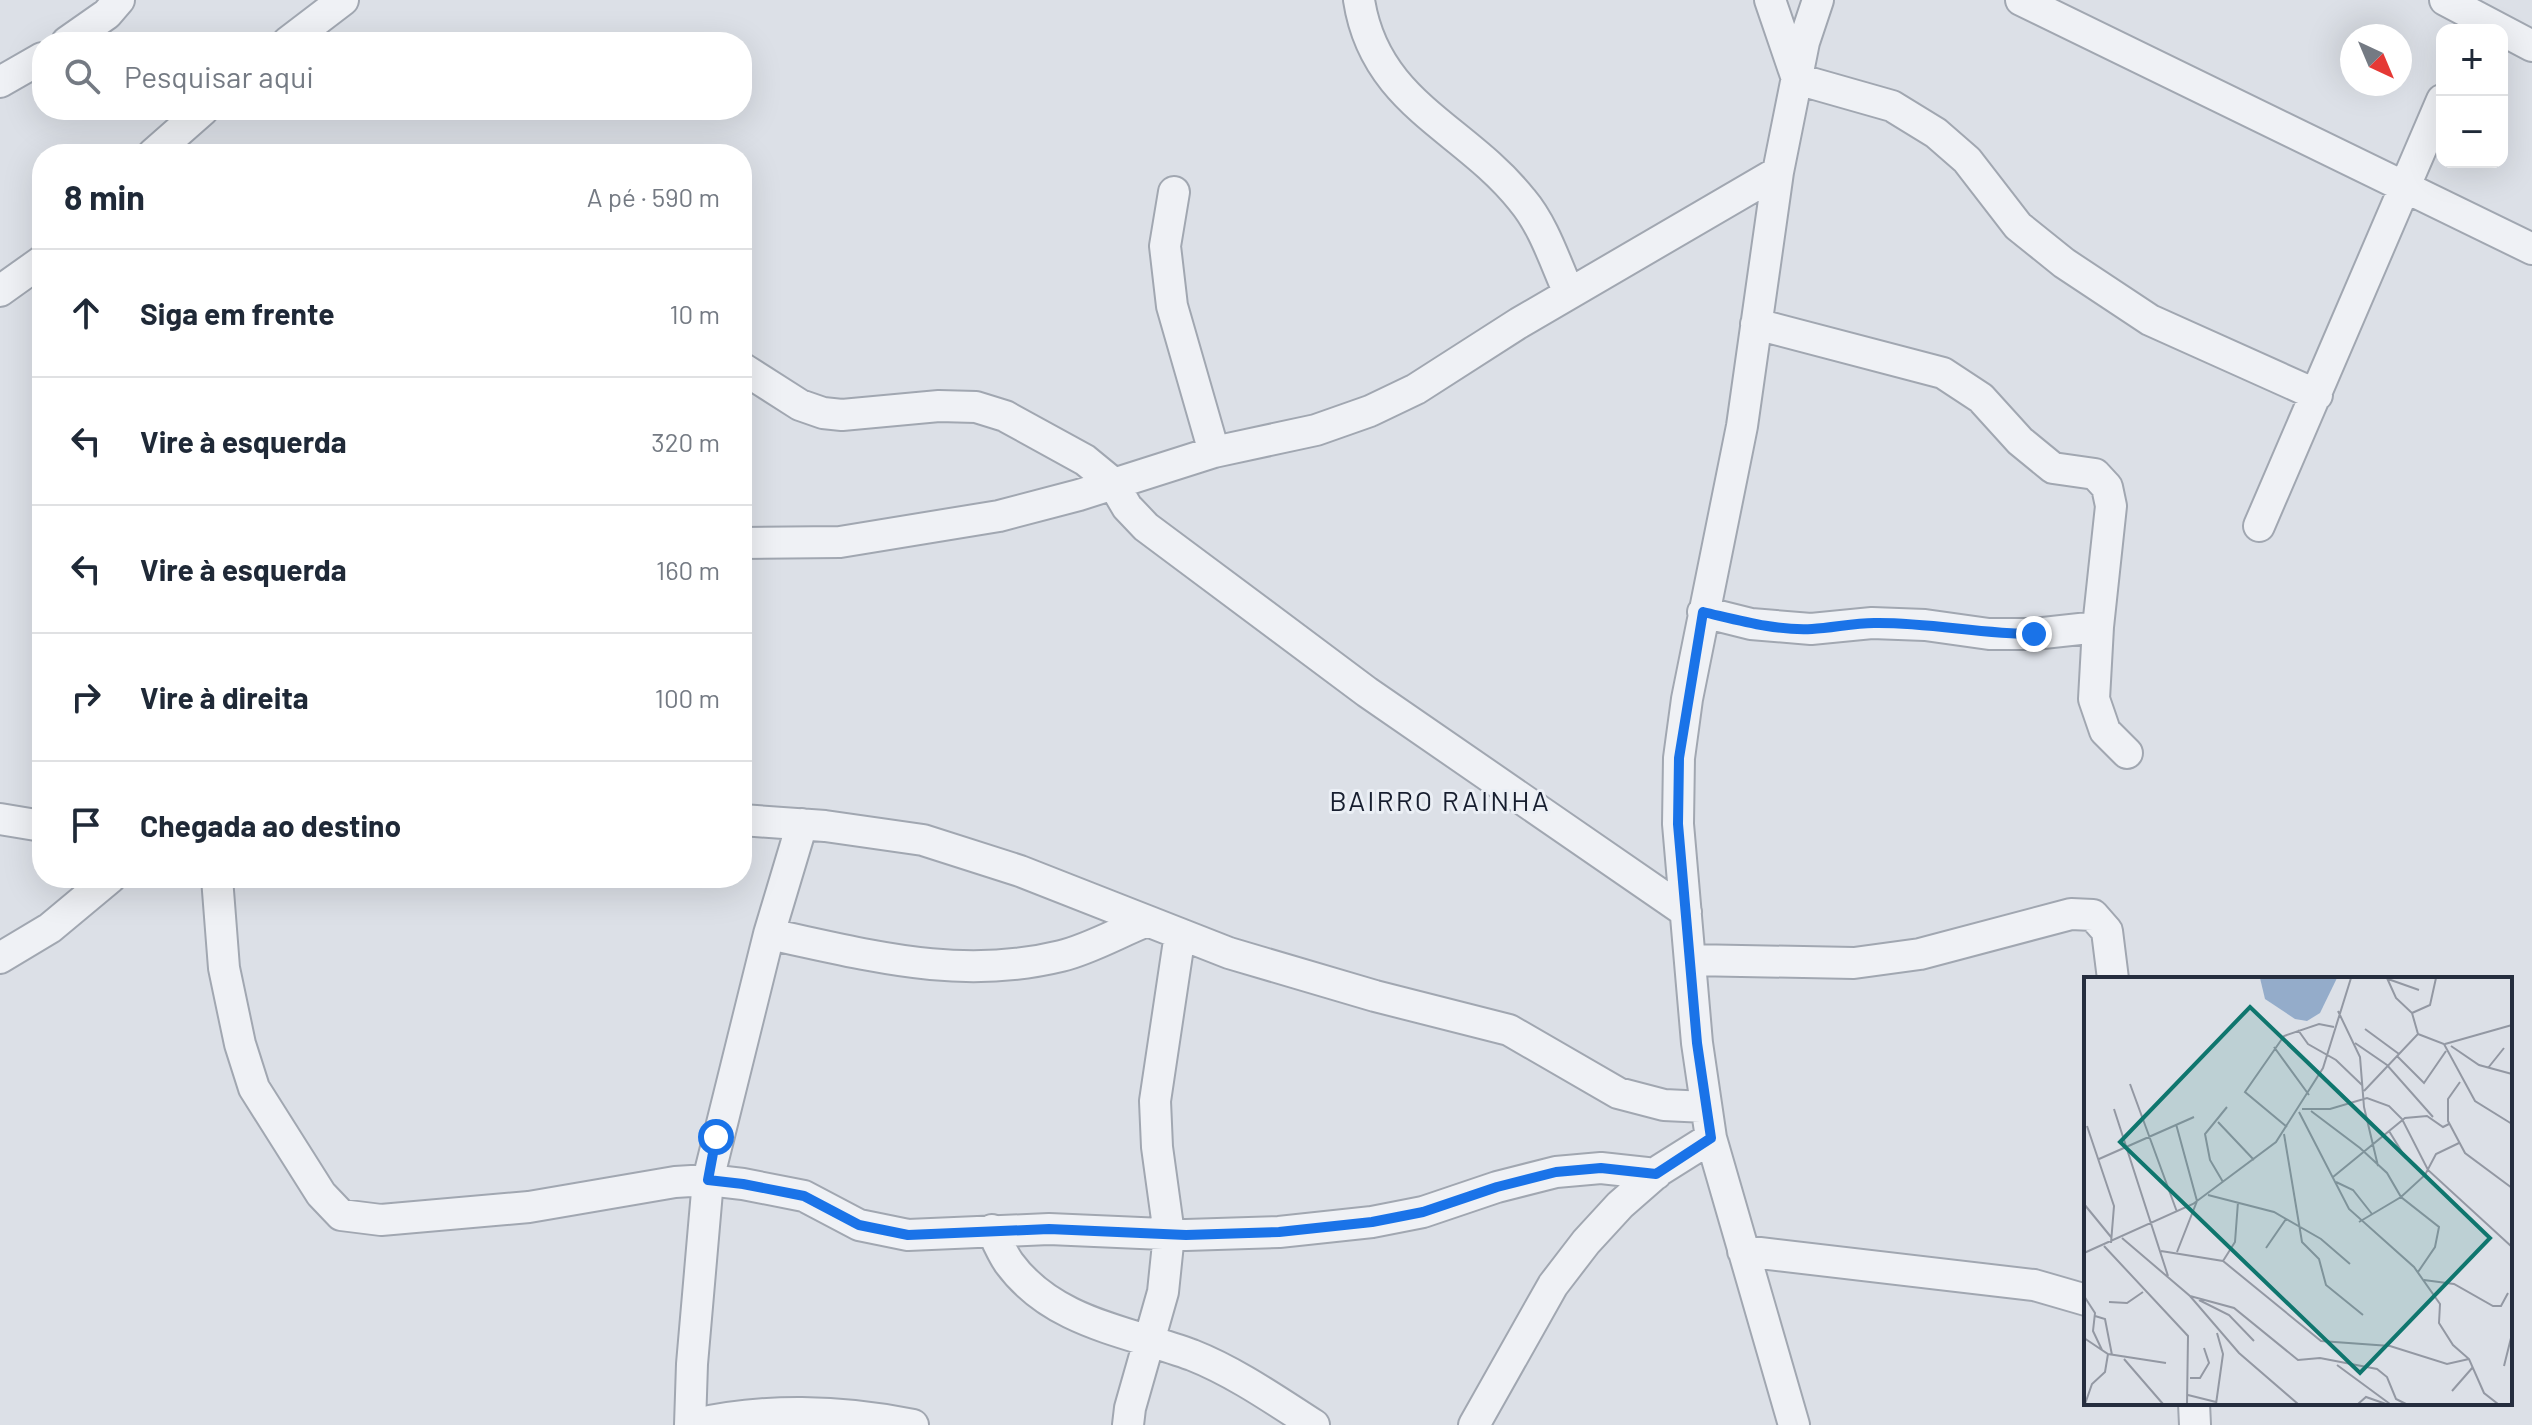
<!DOCTYPE html>
<html lang="pt">
<meta charset="utf-8">
<style>
:root{--surface:#fff;--page:#f6f6f7;--text:#1f2937;--muted:#747a83;--line:#e0e1e3}
body{margin:0;font-family:Barlow,sans-serif;background:var(--page);color:var(--text)}
.controls{position:absolute;right:24px;top:24px;display:grid;overflow:hidden;border-radius:16px;box-shadow:0 8px 32px #0002}
.controls button{width:72px;height:72px;display:grid;place-items:center;padding:0;border:0;border-bottom:2px solid var(--line);background:var(--surface);color:var(--text);font:40px sans-serif}
.compass{position:absolute;left:2340px;top:24px;width:72px;height:72px;border-radius:50%;background:var(--surface);box-shadow:0 8px 32px #0002;rotate:136deg}
.stop{position:absolute;width:24px;height:24px;margin:-18px;border:6px solid #1a73e8;border-radius:50%;background:#fff}
.stop.end{background:#1a73e8;border-color:#fff;box-shadow:0 2px 8px #0008}
.list{margin:0;padding:0;list-style:none}
h2{display:flex;justify-content:space-between;align-items:center;height:104px;margin:0;padding:0 32px;font-size:34px}
h2 small{font-size:26px;font-weight:400;color:var(--muted)}
.list li{display:grid;grid-template-columns:52px 1fr auto;gap:24px;align-items:center;box-sizing:border-box;height:128px;padding:0 32px;border-top:2px solid var(--line)}
.list b{display:block;font-size:30px;white-space:nowrap}
.list em{font-size:26px;font-style:normal;color:var(--muted)}
.icon{flex:none;width:44px;height:44px;fill:none;stroke:currentColor;stroke-width:2;stroke-linecap:round;stroke-linejoin:round}
.map{position:relative;flex:none;width:2532px;height:1425px;overflow:hidden}
.search{position:absolute;background:var(--surface);box-shadow:0 8px 32px #0002;left:32px;top:32px;width:720px;height:88px;display:flex;align-items:center;gap:20px;box-sizing:border-box;padding:0 28px;border-radius:32px;color:var(--muted);font-size:30px}
.panel{position:absolute;background:var(--surface);box-shadow:0 8px 32px #0002;left:32px;top:144px;width:720px;height:744px;border-radius:32px}
.map>svg:first-child{display:block}
.lines{fill:none;stroke-linecap:round;stroke-linejoin:round}
.minor-casing{stroke:#a1a7b1;stroke-width:34}
.minor{stroke:#eff1f5;stroke-width:30}
.route{stroke:#1a73e8;stroke-width:10}
.labels{text-anchor:middle;stroke-width:6;stroke-linejoin:round;paint-order:stroke}
.quarter-label{font-size:28px;letter-spacing:2px;fill:#171e2f;stroke:#ebeff5}
.inset-road{fill:none;stroke:#9398a3;stroke-width:2}
.view{fill:#0f766e;fill-opacity:0.15;stroke:#0f766e;stroke-width:4}
.inset-edge{fill:none;stroke:#252d3e;stroke-width:4}
</style>
<div class="map">
<svg width="2532" height="1425" viewBox="0 0 2532 1425">
<rect width="100%" height="100%" fill="#dce0e7"/>
<g class="lines">
<g class="minor-casing">
<path id="minor" d="M1359,0c16,104 105,127 163,200 22,26 33,62 47,93
M1770,0l27,79 95,27 44,27 31,27 51,66 46,37 86,57 167,75
M2021,0l511,249
M2445,0l87,46
M67,42l40,-28 12,-14
M288,42l55,-42
M0,82l42,-24
M153,154l50,-44
M1174,192l-9,54 7,60 42,146
M0,291l42,-30
M1756,324l187,49 38,25 39,43 33,27 42,6 12,13 4,19 -13,121 -4,72 11,32 22,22
M742,368l58,37 23,8 19,2 97,-9 37,1 29,9 80,44 28,23 14,24 19,20 221,165 319,220
M2259,526l183,-426
M742,543l98,-1 159,-26 80,-21 135,-43 102,-22 54,-19 46,-22 103,-66 259,-151
M1703,612l48,12 60,5 61,-6 53,2 64,9h45l64,-7
M0,819l42,7
M742,820l83,6 98,14 97,31 209,82 146,43 134,34 109,63 46,12 42,2
M217,878l7,90 16,76 14,44 67,106 20,21 40,5 148,-13 146,-25 33,-2 35,4 61,12 55,29 49,10 141,-6 137,6 93,-3 93,-10 51,-10 74,-25 59,-15 45,-4 55,6
M769,934c100,21 190,47 292,22 29,-7 58,-24 86,-35
M0,958l50,-30 60,-50
M1690,960l164,3 66,-9 151,-40 22,1 14,16 6,48
M992,1230c5,11 10,23 17,33 44,60 118,68 183,92 43,17 83,45 122,70
M1743,1251l291,34 52,15
M2194,1403l1,22
M690,1425l2,-61 16,-184 61,-246 33,-110
M691,1425c72,-17 150,-15 222,0
M1128,1425l2,-17 33,-116 6,-58 -12,-87 -2,-46 25,-167
M1474,1425l79,-140 33,-43 34,-37 40,-35 51,-32
M1794,1425l-83,-287 -14,-95 -19,-219 1,-66 8,-59 55,-273 36,-254 26,-130 14,-42"/>
</g>
<use href="#minor" class="minor"/>
</g>
<g class="lines">
<path class="route" d="M716,1137l-8,43 35,4 61,12 55,29 49,10 141,-6 137,6 93,-3 93,-10 51,-10 74,-25 59,-15 45,-4 55,6 55,-36 -14,-95 -19,-219 1,-66 24,-146c35,8 73,19 109,17 21,-1 41,-6 62,-6 54,-1 106,11 160,11"/>
</g>
<g class="labels">
<g class="quarter-label">
<text x="1440" y="811">BAIRRO RAINHA</text>
</g>
</g>
<g transform="translate(2084 977)">
<rect width="428" height="428" fill="#dce0e7"/>
<path d="M176,1h77l-17,35 -13,8 -12,-2 -30,-20z" fill="#94acca"/>
<path class="inset-road" d="M304,2l31,11M254,34l22,46 4,50 14,59M328,36l18,-8 6,-27M281,52l34,25M214,53l10,14 28,16 26,25M334,57l26,10 31,57 37,23M271,66l32,22 46,52M361,67l67,-19M367,69l28,19 33,9M190,70l35,48M313,79l27,27 22,-32M404,91l16,-20M376,105l-12,17v22l17,32 47,35M46,107l47,128M280,114l54,-57 -6,-21 -16,-15 -9,-20M30,132l54,167M218,132h28l37,-11 22,8 13,13 26,51 84,77M227,134l49,37 27,25 14,24 38,30 -4,20 -17,25M215,135l50,97 65,58 26,37 -1,19 14,22 16,14 15,34 14,11M134,145l36,38M92,147l21,77 -20,51M3,149l27,80 -3,37M203,150l-42,-35 39,-56 35,-12 15,3M305,154l16,26 21,19M200,157l18,108 17,17 7,26 37,30M15,182l95,-42M249,200l72,-59 22,-2 16,11 6,-3M139,205l-13,-22 -5,-26 22,-27M252,205l17,8 19,24M124,218l66,17 47,27 29,25M0,227l27,33M275,245l42,-25 24,-22 11,-21 23,-11M38,261l68,58 49,57 59,51M20,269l84,90 -1,68M182,271l20,-29M77,274l62,10 98,80 69,5 57,18 22,-5M0,276l109,-49 83,-62 47,-74 28,-90M139,284l12,-19 3,-40M340,303l30,4 39,22h8l7,-13M0,319l11,17 -2,18 9,19M106,319l44,12 64,52 22,-2 57,11 10,8 9,22 10,5M115,323l30,15 25,26M25,325l18,1 16,-11M11,339l10,3 7,36M0,361l24,16 58,9M40,382l39,45M253,388l53,39M420,389l8,-32M106,401h10l9,-15 -5,-15M368,414l21,-24M104,418l28,7M1,427l7,-20 13,-12 3,-18M132,427l7,-50 -6,-21M274,427l8,-7 20,7"/>
<path class="view" d="M166,30l240,231 -130,135 -240,-231z"/>
<rect width="428" height="428" class="inset-edge"/>
</g>
</svg>
<div class="controls">
<button>+</button>
<button>−</button>
</div>
<svg class="compass" viewBox="-18 -18 36 36"><path d="M0-13l5 13h-10z" fill="#e53935"/><path d="M0 13l5-13h-10z" fill="#747a83"/></svg>
<div class="stop" style="left:716px;top:1137px"></div>
<div class="stop end" style="left:2034px;top:634px"></div>
<div class="search"><svg class="icon" aria-label="search" viewBox="0 0 24 24"><circle cx="10" cy="10" r="6"/><path d="M15 15l6 6"/></svg>Pesquisar aqui</div>
<section class="panel">
<h2>8 min<small>A pé · 590 m</small></h2>
<ul class="list">
<li><svg class="icon" aria-label="ahead" viewBox="0 0 24 24"><path d="M12 20V5M6 11l6-6 6 6"/></svg><div><b>Siga em frente</b></div><em>10 m</em></li>
<li><svg class="icon" aria-label="left" viewBox="0 0 24 24"><path d="M17 20v-9H6M10 6l-5 5 5 5"/></svg><div><b>Vire à esquerda</b></div><em>320 m</em></li>
<li><svg class="icon" aria-label="left" viewBox="0 0 24 24"><path d="M17 20v-9H6M10 6l-5 5 5 5"/></svg><div><b>Vire à esquerda</b></div><em>160 m</em></li>
<li><svg class="icon" aria-label="right" viewBox="0 0 24 24"><path d="M7 20v-9h11M14 6l5 5-5 5"/></svg><div><b>Vire à direita</b></div><em>100 m</em></li>
<li><svg class="icon" aria-label="arrive" viewBox="0 0 24 24"><path d="M6 21V4h12l-3 4 3 4H6"/></svg><div><b>Chegada ao destino</b></div></li>
</ul>
</section>
</div>
